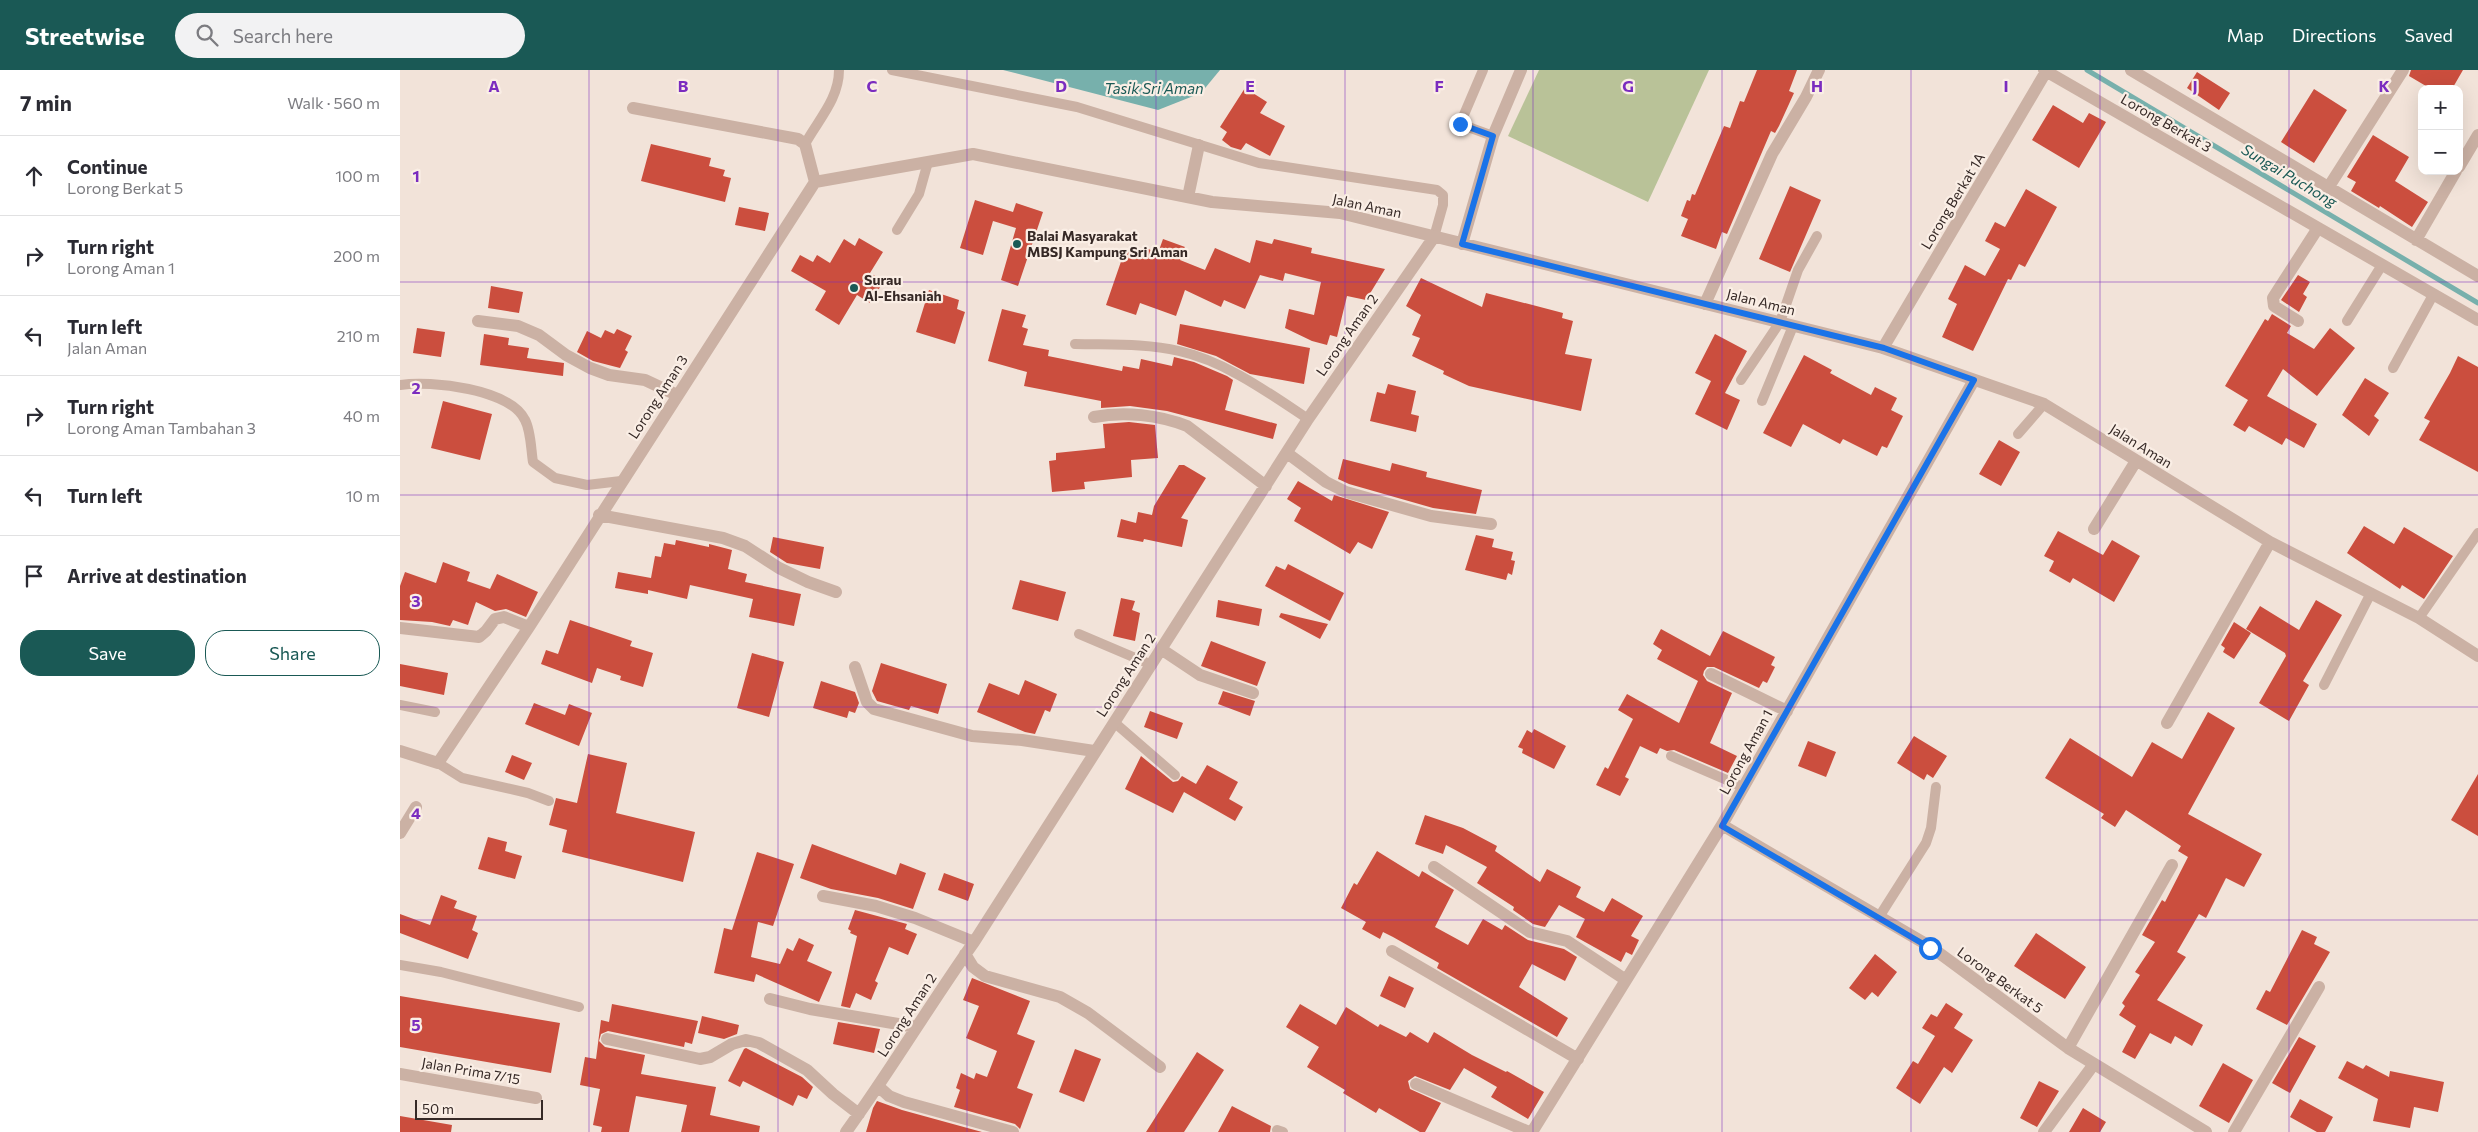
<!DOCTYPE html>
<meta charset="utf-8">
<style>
:root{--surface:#fff;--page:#f2f2f3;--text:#2b2b33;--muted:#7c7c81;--line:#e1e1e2;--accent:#1a5955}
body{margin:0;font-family:Commissioner,sans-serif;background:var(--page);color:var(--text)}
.controls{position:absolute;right:15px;top:15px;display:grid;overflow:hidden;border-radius:10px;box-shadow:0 5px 20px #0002}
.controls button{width:45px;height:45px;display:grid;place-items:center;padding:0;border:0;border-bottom:1px solid var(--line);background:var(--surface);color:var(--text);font:25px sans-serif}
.scale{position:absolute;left:15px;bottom:12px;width:128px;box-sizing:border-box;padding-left:5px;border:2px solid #362926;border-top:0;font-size:14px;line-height:18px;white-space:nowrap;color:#362926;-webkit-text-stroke:4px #faeee5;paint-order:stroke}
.stop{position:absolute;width:15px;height:15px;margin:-11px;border:4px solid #1a73e8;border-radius:50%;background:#fff}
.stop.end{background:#1a73e8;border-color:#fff;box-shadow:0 1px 5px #0008}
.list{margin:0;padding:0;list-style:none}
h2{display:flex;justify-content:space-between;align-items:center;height:65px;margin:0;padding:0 20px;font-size:21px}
h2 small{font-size:16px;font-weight:400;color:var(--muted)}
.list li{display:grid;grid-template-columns:32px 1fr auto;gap:15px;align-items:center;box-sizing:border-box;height:80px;padding:0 20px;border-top:1px solid var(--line)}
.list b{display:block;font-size:19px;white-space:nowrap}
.list p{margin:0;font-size:16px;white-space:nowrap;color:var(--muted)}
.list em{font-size:16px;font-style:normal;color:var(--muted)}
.actions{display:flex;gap:10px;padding:15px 20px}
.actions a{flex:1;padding:11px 0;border:1px solid var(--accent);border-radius:20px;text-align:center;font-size:18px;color:var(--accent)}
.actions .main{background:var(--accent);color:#fff}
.icon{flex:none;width:28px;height:28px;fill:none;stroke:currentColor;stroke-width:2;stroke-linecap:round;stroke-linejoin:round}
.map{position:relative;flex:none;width:2078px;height:1062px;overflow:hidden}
header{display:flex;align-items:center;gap:30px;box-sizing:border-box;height:70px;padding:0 25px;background:var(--accent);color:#fff}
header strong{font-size:24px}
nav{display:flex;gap:28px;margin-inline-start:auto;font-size:18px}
.search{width:350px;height:45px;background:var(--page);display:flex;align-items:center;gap:12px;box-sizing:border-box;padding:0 18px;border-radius:28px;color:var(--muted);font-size:19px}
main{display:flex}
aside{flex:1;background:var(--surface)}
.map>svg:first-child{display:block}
.green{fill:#b9c298}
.water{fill:#77b0ac}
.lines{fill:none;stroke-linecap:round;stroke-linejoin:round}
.stream{stroke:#77b0ac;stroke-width:5}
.building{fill:#cb4e3e}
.service{stroke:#cbb1a4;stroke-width:10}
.minor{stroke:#cbb1a4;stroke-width:12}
.route{stroke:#1a73e8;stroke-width:6}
.grid{fill:none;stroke:#7b2cbf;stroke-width:1;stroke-opacity:0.55}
.poi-dot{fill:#1a5955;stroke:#faeee5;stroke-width:2}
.labels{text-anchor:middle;stroke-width:4.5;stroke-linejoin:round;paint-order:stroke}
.street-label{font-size:14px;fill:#362926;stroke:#faeee5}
.poi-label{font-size:14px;font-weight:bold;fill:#362926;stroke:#faeee5;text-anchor:start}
.water-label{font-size:15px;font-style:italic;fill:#1a5955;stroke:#faeee5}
.grid-label{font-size:16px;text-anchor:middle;font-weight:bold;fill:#7b2cbf;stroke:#faeee5;stroke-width:4.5;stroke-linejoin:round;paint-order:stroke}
</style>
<header>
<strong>Streetwise</strong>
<div class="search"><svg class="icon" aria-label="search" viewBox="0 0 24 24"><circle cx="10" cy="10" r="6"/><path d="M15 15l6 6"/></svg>Search here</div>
<nav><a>Map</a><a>Directions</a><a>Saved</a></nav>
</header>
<main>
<aside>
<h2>7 min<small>Walk · 560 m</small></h2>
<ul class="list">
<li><svg class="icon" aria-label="ahead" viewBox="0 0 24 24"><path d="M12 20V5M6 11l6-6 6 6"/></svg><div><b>Continue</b><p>Lorong Berkat 5</p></div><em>100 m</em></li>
<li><svg class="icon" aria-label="right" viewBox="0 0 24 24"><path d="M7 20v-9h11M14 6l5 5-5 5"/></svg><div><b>Turn right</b><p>Lorong Aman 1</p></div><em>200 m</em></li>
<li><svg class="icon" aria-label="left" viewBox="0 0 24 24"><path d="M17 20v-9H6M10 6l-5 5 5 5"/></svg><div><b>Turn left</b><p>Jalan Aman</p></div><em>210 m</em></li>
<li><svg class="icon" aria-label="right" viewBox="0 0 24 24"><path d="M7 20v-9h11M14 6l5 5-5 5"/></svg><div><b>Turn right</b><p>Lorong Aman Tambahan 3</p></div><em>40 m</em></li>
<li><svg class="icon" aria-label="left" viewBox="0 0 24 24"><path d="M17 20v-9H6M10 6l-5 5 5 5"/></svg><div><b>Turn left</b></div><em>10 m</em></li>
<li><svg class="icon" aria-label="arrive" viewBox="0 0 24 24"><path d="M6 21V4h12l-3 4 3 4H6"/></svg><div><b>Arrive at destination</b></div></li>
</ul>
<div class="actions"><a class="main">Save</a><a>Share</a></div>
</aside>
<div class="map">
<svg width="2078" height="1062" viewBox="0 0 2078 1062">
<rect width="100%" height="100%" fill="#f2e3d9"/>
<path class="green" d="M1139,0h170l-61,132 -140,-66z"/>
<path class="water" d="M603,0h217l-19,23 -43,17z"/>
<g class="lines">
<path class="stream" d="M1687,0l391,233"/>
</g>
<path class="building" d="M1357,0h40l-8,21 5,2 -15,33 -4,7 -4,-2 -44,103 -5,-2 -6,17 -35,-13 7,-17 -7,-3 6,-16 3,1 2,-7 3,1 29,-69 6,2 10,-27 4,1z
M2011,0h52l-11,19h-21l-22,-13z
M1797,2l33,21 -11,17 -32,-22z
M845,18l22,14 -7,11 25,13 -15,30 -24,-13 -5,7 -10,-3 -9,-7 5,-8 -7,-5z
M1914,19l33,21 -33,53 -33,-21z
M1653,35l30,18 6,-10 17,9 -27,46 -47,-28z
M1973,65l36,22 -14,24 33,21 -16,25 -32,-21 -1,2 -28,-17 5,-9 -9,-5z
M251,74l60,14 -2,8 16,4 -2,6 8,2 -6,24 -84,-21z
M1390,116l31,14 -31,72 -31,-13z
M1626,119l31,18 -32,60 -6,-3 -8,16 -3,-1 -35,72 -31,-14 15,-33 -9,-5 17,-34 20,11 15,-27 -15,-8 10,-19 10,5z
M575,130l38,12 3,-9 27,9 -25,74 -17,-6 15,-52 -23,-7 -10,34 -23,-7z
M339,137l30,6 -4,18 -30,-6z
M459,168l24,14 -13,21 14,8 -14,22 -13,-8 -18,30 -24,-15 11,-19 -35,-20 9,-16 13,7 4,-7 13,8 14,-24 11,7z
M763,169l22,8 -5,13 25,10 10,-22 35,15 6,-23 16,4 2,-5 38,9 -1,5 74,16 -19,31 -19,-4 -10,41 -7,-2 -3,10 -15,-4 -27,-13 4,-19 25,6 7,-33 -36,-9 -2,8 -23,-6 -15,34 -21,-9 -3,7 -36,-17 -9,26 -36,-13 -4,12 -30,-10 19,-55 18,6 3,-8 12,5z
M1898,205l12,7 -7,12 4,3 -8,15 -18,-12z
M1021,208l61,29 4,-14 77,20 -1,5 11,3 -8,33 27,5 -11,52 -112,-25 -26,-12 1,-3 -32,-15 8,-18 -8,-3 9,-20 -15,-9z
M91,216l32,6 -4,21 -31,-5z
M529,220l30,10 -2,9 8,3 -10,32 -39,-12z
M602,239l24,6 -4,12 6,2 -5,16 26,5 -1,6 74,15 1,-5 16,3 2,-10 31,7 2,-9 20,5 33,14 6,4 -8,30 52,14 -4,15 -106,-28 -37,-5 -29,2v-7l-77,-15 3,-14 -39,-11z
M1872,244l19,12 -4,7 27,16 16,-21 25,20 -38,48 -34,-27 -16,27 50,28 -13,24 -18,-10 -4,7 -33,-19 -4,6 -12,-7 15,-25 -23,-14 40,-67 3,2z
M780,254l130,24 -6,36 -54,-10 -34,-18 -39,-12z
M17,258l28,4 -4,25 -28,-4z
M217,259l15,7 -7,14 3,2 -8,16 -27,-7 -16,-9 10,-21 14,7 4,-8 9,4z
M84,264l25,4 -1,7 21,3 -2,10 37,5 -1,13 -83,-11z
M1315,264l32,17 -22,42 15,7 -13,30 -32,-16 16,-33 -16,-8z
M1404,285l28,15 -2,3 41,22 4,-8 22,11 -6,12 12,6 -16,32 -5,-2 -5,10 -34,-17 -3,5 -37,-20 -12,23 -28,-14z
M2058,286l20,11v105l-59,-32 11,-19 -6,-3 26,-45z
M1965,308l24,15 -15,23 5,4 -10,16 -27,-21z
M988,314l28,7 -5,23 8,2 -3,16 -46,-11 7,-29 8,2z
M43,331l49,13 -12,46 -49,-12z
M729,352l26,3 3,33 -27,2 1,17 -48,5 1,7 -33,3 -3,-31 7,-1v-7l49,-5 -2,-24z
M1599,370l21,12 -19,34 -22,-12z
M943,389l47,12 2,-8 35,9 -1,5 56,13 -6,24 -43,-6 -84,-24 -11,-5z
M779,395h5l22,13 -25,40 7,2 -6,27 -38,-8 -1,3 -26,-5 4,-18 15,4 2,-11 14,3 2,-9z
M898,411l34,20 2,-6 55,17 -17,37 -14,-7 -8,12 -56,-33 7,-13 -14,-9z
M1964,456l30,18 10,-17 49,29 -29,43 -22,-14 -2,4 -53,-36z
M1658,461l45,24 9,-15 28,16 -26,46 -41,-24 -3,5 -21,-12 5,-10 -10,-5z
M1076,465l18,4 -2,8 21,5 -2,8 4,1 -3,14 -4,-2 -2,7 -41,-10z
M373,467l51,10 -4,22 -33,-6 -17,-11z
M276,470l33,7v-3l23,6 -4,19 19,5 -2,8 56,12 -7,32 -45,-9 4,-18 -63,-14 -3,14 -39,-9v4l-33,-6 3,-16 33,6 4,-22 6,1 3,-14 11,2z
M43,492l27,10 -3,9 23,8 7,-15 41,18 -12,25 -20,-8 -11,2 -19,-9 -8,23 -15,-5 -3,6 -18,-4 -32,-2v-34l5,-14 31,11z
M888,494l56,29 -14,28 -65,-35 11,-20 9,4z
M620,510l46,12 -8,29 -46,-12z
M721,528l14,3 -3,9 8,3 -5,28 -22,-5z
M818,530l44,9 -3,17 -43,-9z
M1916,530l26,15 -39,66 6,4 -20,36 -30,-18 27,-47 -1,-3 -39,-24 14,-23 39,24z
M881,543l47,11 -8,15 -41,-22z
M170,550l62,21 -2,5 23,7 -10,34 -23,-7 1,-4 -24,-8 -5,15 -51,-19 5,-14 12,4z
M1834,552l17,11 -17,26 -11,-7 2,-4 -4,-3z
M1261,559l49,27 13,-25 52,26 -4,8 4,2 -8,16 -4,-2 -4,7 -45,-21h-7l-3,4 -1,4 4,6 25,12 -22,50 27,13 -9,17 -54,-23 -7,1 -7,-3 -3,6 -17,-8 -15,31 4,2 -9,17 -24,-11 9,-18 3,2 25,-50 -15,-9 9,-16 52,29 19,-42 -41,-22 5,-9 -9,-6z
M811,571l55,21 -9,24 -56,-20z
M352,583l32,9 -15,55 -32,-9z
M481,593l66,21 -9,30 -27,-8 -2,4 -32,-9 -5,-10z
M0,594l48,9 -4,22 -44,-9z
M625,610l32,14 -7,18 -5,-2 -10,24 -10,-2 -48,-20 12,-29 30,12z
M421,611l34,11 4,11 -4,10 -6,-2 -2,7 -34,-10z
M823,621l32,10 -5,15 -32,-12z
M134,633l31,12 4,-11 23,9 -13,33 -54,-22z
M750,641l33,12 -6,16 -33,-12z
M1808,642l27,16 -47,86 74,40 -18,33 -18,-9 -20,40 -7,-4 -22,38 9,5 -29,43 46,25 -11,21 -17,-10 -4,8 -21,-11 -15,26 -13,-7 14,-26 -17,-11 6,-9 -3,-3 18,-28 -5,-3 20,-30 -13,-7 20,-35 3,2 23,-45 -10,-6 3,-5 -55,-36 -11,17 -14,-9 3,-4 -59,-36 25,-40 62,39 20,-35 30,17z
M1134,659l32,17 -12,23 -32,-16 1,-4 -5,-2 9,-17 5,3z
M1514,666l33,20 -14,22 -6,-4 -3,6 -27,-17z
M1408,671l28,11 -10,25 -28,-11z
M188,684l39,9 -11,50 79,19 -12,50 -121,-30 5,-22 -18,-5 7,-27 21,5z
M112,685l20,8 -8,17 -19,-8z
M741,686l32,26 5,-1 4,-5 14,8 11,-19 31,17 -9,17 14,8 -8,14 -51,-29 -11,21 -48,-24z
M2078,704v62l-27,-16z
M1025,745l38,13 34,18 -2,5 45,31 7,-13 34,18 -5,10 28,15 8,-14 31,18 -12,20 8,4 -7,15 -6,-3 -5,10 -45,-25 9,-18 -26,-14 -14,22 -12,-3 -20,-14 1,-3 -37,-24 10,-16 -41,-22 -3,9 -28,-10z
M88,767l19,5 -2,9 17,5 -7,23 -37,-10z
M412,774l84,31 4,-12 26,10 -13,36 -35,-11 -47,-9 -31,-11z
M977,781l42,26 3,-6 32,19 -19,37 33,18 15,-26 19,11 3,-5 23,15 36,9 13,8 -12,24 -33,-17 -13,23 49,31 -11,19 -120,-69 2,-5 -46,-26 -10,-5 -3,7 -18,-10 4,-7 -25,-14 13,-25 3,2z
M357,782l37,12 -21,62 -15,-4 -7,35 29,7 7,-16 6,3 6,-13 15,7 -7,16 25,11 -13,30 -63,-28 -2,8 -40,-9 10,-45 8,2z
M544,803l30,11 -6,17 -30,-11z
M41,825l16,6 -3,7 23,8 -5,14 6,3 -10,26 -68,-26v-19l30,11z
M455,840l52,14 -2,5 12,5 -9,21 -19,-8 -14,34 3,2 -7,17 -15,-7 -6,15 -9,-2 16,-70 -7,-3 1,-2 -3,-2z
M1902,860l15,7 -3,7 16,8 -43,73 -31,-16 10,-19 4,2z
M1636,863l50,34 -21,32 -51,-33z
M1475,884l22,18 -19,25 -6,-5 -7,8 -16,-12z
M989,906l25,12 -9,20 -25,-12z
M572,908l58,23 -13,33 18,7 -18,47 16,6 -13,35 -5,-5 -61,-17 6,-17 -4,-2 5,-15 13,6 2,-6 11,4 10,-26 -31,-13 13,-32 -16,-6z
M0,926l160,27 -9,50 -151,-26z
M1546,933l17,11 -9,14 19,12 -21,33 -8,-6 -24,37 -24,-16 17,-27 5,3 17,-28 -13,-8 9,-14 6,3z
M212,934l86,17 -6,23 -7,-2 -1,5 -76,-16 -7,3 -2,7 6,6 40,8 -4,19 75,13 -6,28 50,11 -1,6h-78l6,-27 -51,-9 -7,36h-28l1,-5 -9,-2 7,-36 -20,-4 5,-28 11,2 5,-39 8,2z
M900,934l36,21 10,-18 32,20 2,-3 26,13 4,-5 18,11 6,-11 38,23 34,17 1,-1 37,21 -16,27 -37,-22 6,-10 -33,-19 -14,22 -35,-14 -7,5 2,8 31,14 -16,29h-5l-41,-24 -3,5 -33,-20 2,-3 -38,-23 12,-20 -33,-20z
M302,946l37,9 -2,9 -13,5 -26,-6z
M438,952l42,7 -6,24 -41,-9z
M1899,967l17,9 -26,47 -18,-10z
M346,978l56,29 11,10 -6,12 -9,-4 -5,11 -50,-25 -3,6 -12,-6 16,-32z
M675,979l26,10 -17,43 -25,-10z
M797,982l27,18 -40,62h-38z
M1947,991l16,8 3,-4 23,12 1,-6 54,11 -6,30 -24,-5 -4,21 -37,-7 5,-22 -40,-21z
M1823,993l30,17 -24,43 -30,-17z
M1639,1011l20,10 -22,36 -17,-9z
M1900,1029l33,18 -8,15h-8l-27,-15z
M477,1031l25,9 80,22h-116l7,-24z
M832,1036l39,20 -1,6h-52z
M1683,1038l23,14 -6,10h-31z
M0,1046l52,9 -1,7h-51z"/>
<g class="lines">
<path class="service" d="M492,0l185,37 182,56 178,27 6,5v10l-9,32
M1083,0l-23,54 33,12
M405,74c13,-24 34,-45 34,-74
M497,160l22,-36 9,-32
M1947,251l35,-56
M675,274c34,1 70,-1 104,7 46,10 90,42 129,68
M1993,298l40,-73
M1341,310l39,-58 18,-52 19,-34
M0,315c31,-5 110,4 125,35 6,11 6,30 8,42l22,16 32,7 34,-4
M1362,331l31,-75
M1618,364l26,-30
M2019,548l59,-85
M679,564l73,31
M1924,615l47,-92
M0,635l35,7
M715,653l60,52
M1271,686l72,31
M38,693l24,15 66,15 21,8
M1479,847l47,-74 5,-15 5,-41
M0,895l41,7 138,35
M877,1060l6,2"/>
<path class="minor" d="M1644,0l434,250
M1731,0l347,206
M233,38l165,31 7,5 10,38
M2059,97l19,-32
M1928,118l75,-118
M788,127l11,-52
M2016,170l40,-69
M1062,174l31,-108 28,-66
M1305,234l67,-150 34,-57 13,-27
M78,251l40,5 21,9 27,20 24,13 19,7 36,5 32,15
M1898,251l-24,-15 -1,-8 45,-70
M1483,278l164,-278
M694,347c30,-6 65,-2 93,9l79,60
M887,383l39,29 20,10 85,24 60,8
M199,445l124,23 22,8 34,22 29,14 28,10
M1694,459l42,-68
M0,558l79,9 7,-6 9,-12 9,-2 25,10
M761,579l39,26 53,18
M455,597l12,35 7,7 98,27 50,4 72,11
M1311,604l76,37
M1767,653l103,-181
M0,681l38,12 91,-136 286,-445 158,-28 239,48 128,11 543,135 161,56 226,138 149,76 59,38
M1322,755l209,122 137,101 138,84
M0,763l16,-26
M1034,797l96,65 37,9 59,39
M423,826l53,10 39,12 59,24
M992,881l186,108
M565,884l8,13 12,9 75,21 28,16 72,54
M370,929l40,10 106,18
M207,969l93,20 10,-2 22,-13 14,-4 13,3 48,27 26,24 26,20
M1668,978l104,-183
M0,1004l136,24
M1016,1014l113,48
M479,1017l10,9 15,6 109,30
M446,1062c45,-62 84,-128 128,-190l334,-523 126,-182
M1132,1062l190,-307 252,-445
M1644,1062l50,-68
M1834,1062l85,-145"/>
</g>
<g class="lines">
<path class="route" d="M1060,54l33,12 -31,108 422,104 90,32 -252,446 208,122"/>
</g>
<path class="grid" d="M189,0v1062M378,0v1062M567,0v1062M756,0v1062M945,0v1062M1133,0v1062M1322,0v1062M1511,0v1062M1700,0v1062M1889,0v1062M0,212h2078M0,425h2078M0,637h2078M0,850h2078"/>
<g class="poi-dot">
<circle cx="617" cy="174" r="5"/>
<circle cx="454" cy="218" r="5"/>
</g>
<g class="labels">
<g class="street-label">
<text transform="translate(1766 53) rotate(30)" y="5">Lorong Berkat 3</text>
<text transform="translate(1553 131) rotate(-59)" y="5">Lorong Berkat 1A</text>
<text transform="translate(967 136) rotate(12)" y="5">Jalan Aman</text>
<text transform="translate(1361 232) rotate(14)" y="5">Jalan Aman</text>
<text transform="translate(947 265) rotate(-55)" y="5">Lorong Aman 2</text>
<text transform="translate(258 327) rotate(-57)" y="5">Lorong Aman 3</text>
<text transform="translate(1741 376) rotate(32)" y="5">Jalan Aman</text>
<text transform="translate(726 605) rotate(-57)" y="5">Lorong Aman 2</text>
<text transform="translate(1346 682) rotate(-61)" y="5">Lorong Aman 1</text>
<text transform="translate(1600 910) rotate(36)" y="5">Lorong Berkat 5</text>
<text transform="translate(507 945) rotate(-57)" y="5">Lorong Aman 2</text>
<text transform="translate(71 1001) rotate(10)" y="5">Jalan Prima 7/15</text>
</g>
<g class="poi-label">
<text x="627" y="171">Balai Masyarakat<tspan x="627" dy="16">MBSJ Kampung Sri Aman</tspan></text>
<text x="464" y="215">Surau<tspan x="464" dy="16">Al-Ehsaniah</tspan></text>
</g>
<g class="water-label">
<text x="754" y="24">Tasik Sri Aman</text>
<text transform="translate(1889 106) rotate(31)" y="5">Sungai Puchong</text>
</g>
</g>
<g class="grid-label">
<text x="94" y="22">A</text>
<text x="283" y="22">B</text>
<text x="472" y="22">C</text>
<text x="661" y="22">D</text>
<text x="850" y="22">E</text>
<text x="1039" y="22">F</text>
<text x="1228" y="22">G</text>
<text x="1417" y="22">H</text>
<text x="1606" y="22">I</text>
<text x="1795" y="22">J</text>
<text x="1984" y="22">K</text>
<text x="16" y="112">1</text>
<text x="16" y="324">2</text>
<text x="16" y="537">3</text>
<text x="16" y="749">4</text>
<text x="16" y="961">5</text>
</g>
</svg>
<div class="controls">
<button>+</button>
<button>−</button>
</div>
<div class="scale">50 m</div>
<div class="stop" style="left:1530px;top:878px"></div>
<div class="stop end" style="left:1060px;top:54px"></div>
</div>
</main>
